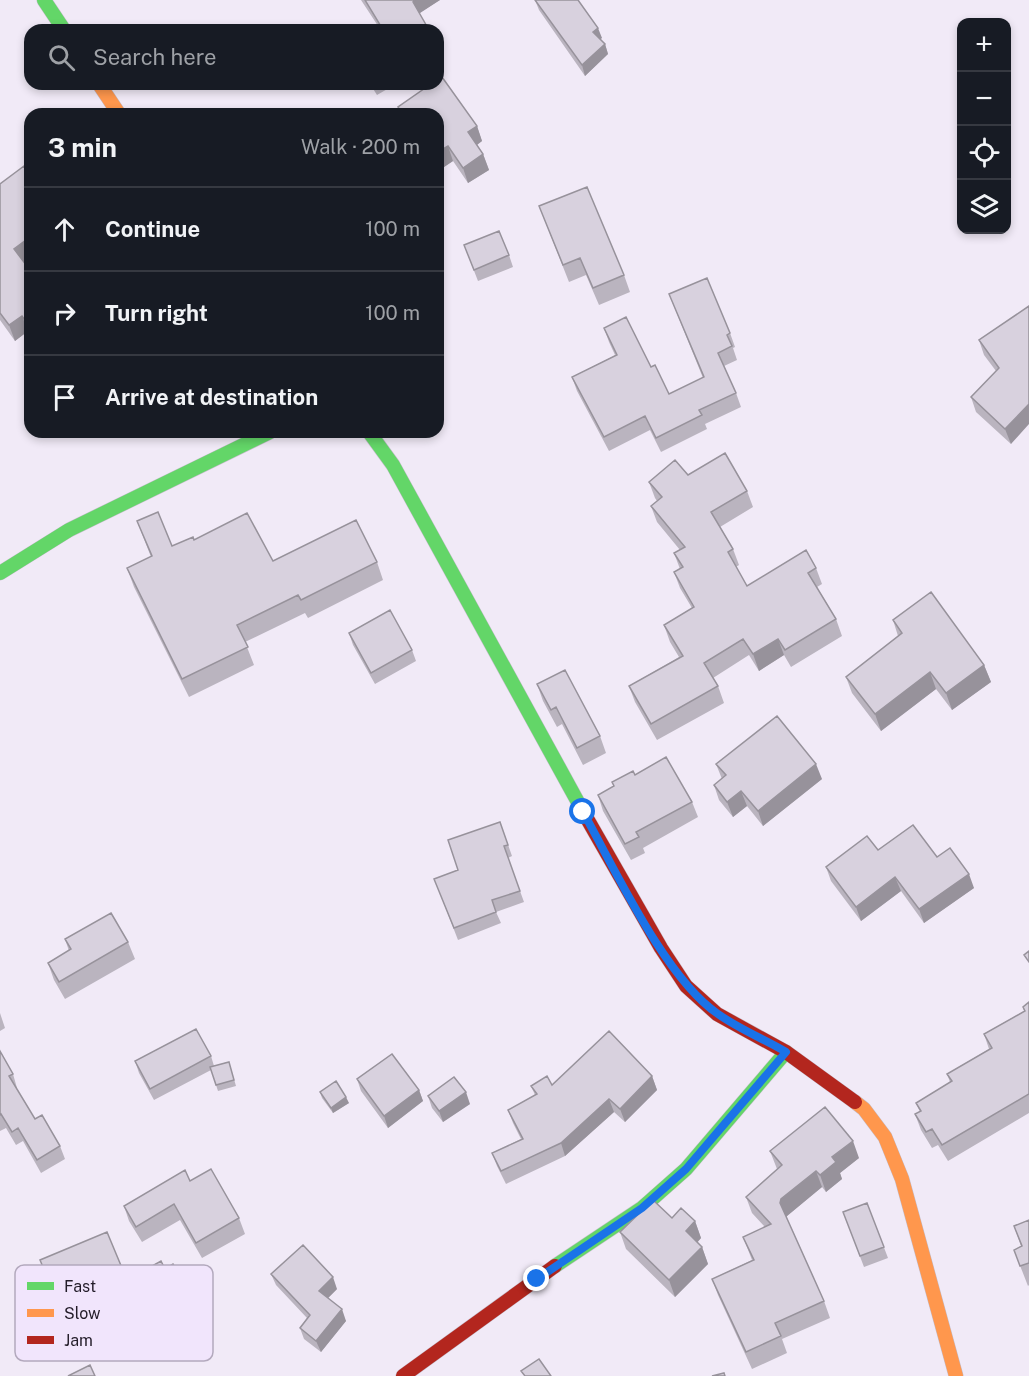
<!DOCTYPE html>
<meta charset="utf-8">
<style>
:root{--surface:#171b24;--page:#242831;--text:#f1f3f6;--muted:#9ea1a6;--line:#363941}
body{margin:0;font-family:"Public Sans",sans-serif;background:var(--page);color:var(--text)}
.controls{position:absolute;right:18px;top:18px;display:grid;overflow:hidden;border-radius:12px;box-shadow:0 3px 9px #0003}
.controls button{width:54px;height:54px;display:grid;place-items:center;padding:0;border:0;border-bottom:2px solid var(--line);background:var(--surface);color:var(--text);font:30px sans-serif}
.stop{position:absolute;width:18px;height:18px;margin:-14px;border:4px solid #1a73e8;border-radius:50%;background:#fff}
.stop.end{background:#1a73e8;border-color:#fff;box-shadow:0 2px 6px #0008}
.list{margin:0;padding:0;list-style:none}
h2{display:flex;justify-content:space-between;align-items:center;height:78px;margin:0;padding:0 24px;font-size:26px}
h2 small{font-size:20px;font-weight:400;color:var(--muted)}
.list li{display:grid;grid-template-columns:39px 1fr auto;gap:18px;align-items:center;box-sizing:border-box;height:84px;padding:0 24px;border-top:2px solid var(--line)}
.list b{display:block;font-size:22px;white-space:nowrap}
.list em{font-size:20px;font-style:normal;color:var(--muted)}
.icon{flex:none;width:33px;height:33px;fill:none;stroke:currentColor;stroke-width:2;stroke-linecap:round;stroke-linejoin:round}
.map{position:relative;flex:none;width:1029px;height:1376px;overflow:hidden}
.search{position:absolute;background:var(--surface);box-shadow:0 3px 9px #0003;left:24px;top:24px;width:420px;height:66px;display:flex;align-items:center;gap:15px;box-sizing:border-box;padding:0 21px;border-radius:18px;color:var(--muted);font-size:22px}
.panel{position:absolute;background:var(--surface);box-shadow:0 3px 9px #0003;left:24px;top:108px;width:420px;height:330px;border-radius:18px}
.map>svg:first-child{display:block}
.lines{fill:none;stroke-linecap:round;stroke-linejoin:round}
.fast-casing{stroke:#c4bdca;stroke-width:15}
.slow-casing{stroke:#c4bdca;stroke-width:15}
.jam-casing{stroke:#c4bdca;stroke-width:15}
.fast{stroke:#63d668;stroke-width:14}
.slow{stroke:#ff974d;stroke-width:14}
.jam{stroke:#b3261e;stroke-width:14}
.wall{fill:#bab4bf}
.shaded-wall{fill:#97929b}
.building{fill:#d8d1de;stroke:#97929b;stroke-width:1.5}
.route{stroke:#1a73e8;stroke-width:8}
.key{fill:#f1e5fc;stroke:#b3a9bd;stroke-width:1.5}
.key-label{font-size:16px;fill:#231c29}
</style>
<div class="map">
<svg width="1029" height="1376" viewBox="0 0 1029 1376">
<rect width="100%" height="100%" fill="#f1eaf7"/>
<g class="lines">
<g class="fast-casing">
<path id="fast" d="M44,0l20,30
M369,432l24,33 192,350
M0,573l69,-43 201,-98
M555,1266l87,-58 44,-39 100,-117"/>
</g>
<g class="slow-casing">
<path id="slow" d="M99,84l20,30
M855,1102l9,7 21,28 17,42 54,197"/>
</g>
<g class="jam-casing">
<path id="jam" d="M585,815l76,133 25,38 31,28 69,38 69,50
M403,1376l152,-110"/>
</g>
<use href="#fast" class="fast"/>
<use href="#slow" class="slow"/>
<use href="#jam" class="jam"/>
</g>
<path class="wall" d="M361,0h79l-21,13 -39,16z
M535,0l67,38 -2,1 5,5 3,10 -23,22 -46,-66z
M438,47l3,9 -3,2z
M442,77l35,49 5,15 -5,4 6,9 6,16 -21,13 -15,-22 -15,10v-57h-38l-2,-7 33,-23h7v-4z
M370,84h26l-19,11z
M0,184l30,73 -6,4 6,9v64l-2,-3 -13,10 -15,-21z
M539,206l85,69 6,17 -31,13 -13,-30 -17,7z
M464,245l45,10 4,12 -35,14z
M669,294l61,39 5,14 -2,1 4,12 -13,6 12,27 5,14 -36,17 2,5 -46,23 -11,-22 -41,21 -32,-60 -5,-14 43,-22 -6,-13 -5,-14 47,39 18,27 34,-16z
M1029,306l-18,138 -35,-32 -5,-15 25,-26 -12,-16 -5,-15z
M688,475l59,16 6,16 -33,20 13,22 6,16 -3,2 11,19 69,-18 6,16 -5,3 19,32 6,17 -51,31 -7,-12 -25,16 -10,-16 -36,23 5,8 6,17 -67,37 -22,-38 -6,-16 50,-29 -9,-15 -6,-17 28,-17 -12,-20 -6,-16 6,-3 -6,-16 6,-3 -23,-28 -6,-16 6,-5 -2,-3 -6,-16z
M137,521l35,25 22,-6 79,21 104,1 6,18 -75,38 -3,-5 -60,29 9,23 -65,32 -55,-110 -7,-19 24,-11z
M893,620l91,45 7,17 -39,28 -16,-21 -55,42 -29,-38 -6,-16 52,-41z
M349,633l63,17 4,11 -41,23 -22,-39z
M537,684l63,52 6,17 -23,12 -21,-41 -5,3 -14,-26z
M716,764l106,15 -59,47 -16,-20 -14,11 -14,-17 -5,-15 8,-6z
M635,775l57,27 6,15 -55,31 2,5 -14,7 -28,-49 -5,-16 16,-8 -2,-5z
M500,822l12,34 -4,2 16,44 -28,10 5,11 -43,17 -19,-49z
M878,850l59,7 37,31 -50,35 -23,-32 -40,30 -30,-40 -5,-14z
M65,939l63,3 7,17 -70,40 -11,-19 -6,-17 21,-12z
M1029,1002v111l-81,48 -10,-16 -6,3 -11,-18 -6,-16 5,-2 -4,-9 34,-21 -3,-8 42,-25 -5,-15 40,-23 -1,-4z
M0,1013l5,15 -5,3z
M0,1051l13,23 4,14h-1l19,31 25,27 5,13 -24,14 -18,-32 -7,4 -10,-17 -6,3z
M211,1056l3,10 15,-4 7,24 -18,5 -7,-21 -57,30 -15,-27 -4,-12z
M652,1076l5,14 -32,32 -11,-10 -49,44 -59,28 -9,-18 -5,-13 29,-14 -8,-16 -5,-13 27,-15 -4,-9 21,-1z
M357,1079l62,11 4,11 -35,27 -27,-37z
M320,1092l29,11 -16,10 -11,-15z
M428,1096l42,8 -27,18 -11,-14z
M770,1151l89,7 -19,15 2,6 -16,13 -4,-5 -35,29v2l37,83 6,17 -48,21 5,14 -35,16 -34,-74 -6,-16 40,-19 -9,-23 22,-10 -13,-14 -6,-16 31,-28z
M190,1181l49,37 6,16 -43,24 -22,-38 -38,22 -13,-21 -5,-15z
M867,1203l21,55 -24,9 -21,-55z
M672,1218l23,3 6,17 -4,5 5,4 6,17 -33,33 -49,-48 -6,-17z
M1029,1220v65l-1,1 -14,-36 7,-4 -7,-20z
M40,1260l87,20 38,-11 17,11 6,16 -6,4 4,9 -28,17 -10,-16 -75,31z
M271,1274l66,15 -9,9 18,23 -25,31 -17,-13 -4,-11 7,-10 -31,-33z"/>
<path class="shaded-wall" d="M415,0h25l-23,15 -4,-13z
M598,28l4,10 -6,4 -3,-10z
M605,44l3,10 -23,22 -3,-11z
M477,126l5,15 -8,6 -6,-15z
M448,146l5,15 -15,10v-19z
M483,154l6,16 -21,13 -5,-15z
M30,237v20l-10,7 -6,-15z
M22,316l6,15 -13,10 -6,-16z
M1029,404v20l-18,20 -6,-15z
M778,639l6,16 -25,16 -6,-17z
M984,665l7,17 -39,28 -6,-17z
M930,672l6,17 -55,42 -6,-17z
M816,764l6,15 -59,47 -5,-15z
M741,791l6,15 -14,11 -6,-15z
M969,874l5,14 -50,35 -5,-14z
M895,877l6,14 -40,30 -5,-14z
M652,1076l5,14 -32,32 -5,-13z
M419,1090l4,11 -35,27 -4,-12z
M466,1092l4,12 -27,18 -4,-11z
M346,1097l3,6 -16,10 -2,-5z
M609,1099l5,13 -49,44 -4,-13z
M853,1141l6,17 -19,15 2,6 -16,13 -6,-17 12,-18z
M816,1171l6,16 -35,29 -1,4 -6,-17 1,-4z
M695,1221l6,17 -9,10 -6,-17z
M702,1247l6,17 -33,33 -6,-17z
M333,1277l4,12 -14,14 -4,-12z
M182,1280l6,16 -6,4 -7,-15z
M342,1309l4,12 -25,31 -5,-11z"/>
<path class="building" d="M365,0h50l-2,2 16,28h-50l3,-2z
M535,0h43l20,28 -5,4 12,12 -23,21z
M442,77l35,49 -9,6 15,22 -20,14 -15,-22 -10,6v-38h-35l-5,-7 33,-23h7v-4z
M375,111l3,3h-8z
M24,166l4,6 2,-1v66l-16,12 16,21v57l-8,-11 -13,9 -9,-12v-129z
M587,187l37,88 -31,13 -13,-30 -17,7 -24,-59z
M499,231l10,24 -35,15 -10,-25z
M707,278l23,55 -3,2 5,11 -14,7 18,40 -37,17 3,5 -46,23 -11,-22 -41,21 -32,-60 45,-22 -13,-27 22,-11 25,50 4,-2 14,29 35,-17 -35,-83z
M1029,306v98l-24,25 -34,-32 28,-29 -20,-28z
M725,453l22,38 -36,21 22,37 -5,3 19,34 59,-36 10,18 -8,5 28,46 -51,31 -7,-11 -25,15 -10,-15 -39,24 14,23 -67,38 -22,-38 54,-30 -19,-31 30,-18 -20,-35 9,-5 -9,-14 11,-6 -34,-41 11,-9 -13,-15 26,-22 13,15z
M158,512l14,34 21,-9 1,3 53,-27 26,48 83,-41 21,42 -76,38 -3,-5 -61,30 11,22 -66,32 -55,-111 25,-12 -15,-35z
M931,592l53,73 -38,28 -16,-21 -55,42 -29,-37 56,-44 -9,-13z
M390,610l22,40 -41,23 -22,-40z
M565,670l35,66 -23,12 -21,-41 -5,3 -14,-26z
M777,716l39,48 -58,47 -17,-20 -14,11 -13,-17 12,-10 -10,-11z
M666,757l26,45 -56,30 3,5 -14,7 -27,-49 16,-9 -2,-4 21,-11 2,4z
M500,822l8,23 -4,1 16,45 -28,9 4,12 -42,16 -20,-49 24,-9 -10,-30z
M913,825l24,32 13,-9 19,26 -50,35 -24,-32 -39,30 -30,-40 41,-31 11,14z
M111,913l17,29 -69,40 -11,-19 23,-14 -6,-10z
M1029,951v11l-5,-7z
M1029,1002v92l-87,51 -10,-16 -6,3 -11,-18 6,-3 -5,-8 36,-22 -5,-7 45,-26 -8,-14 41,-23 -2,-4z
M196,1029l15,27 -61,33 -15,-28z
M609,1031l43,45 -32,33 -11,-10 -48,44 -60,28 -9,-18 31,-14 -15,-29 29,-16 -6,-8 16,-10 5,9z
M0,1051l13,23 -4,2 26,43 7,-4 18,31 -23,14 -19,-32 -6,4 -11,-18 -1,1z
M392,1054l27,36 -35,26 -27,-37z
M229,1062l5,18 -18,5 -6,-18z
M454,1077l12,15 -27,19 -11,-15z
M336,1081l10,16 -15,11 -11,-16z
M825,1107l28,34 -21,16 4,5 -16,13 -4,-4 -35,28 -1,4 44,98 -49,22 6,13 -35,16 -34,-73 42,-19 -11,-23 28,-13 -25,-27 36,-32 -12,-14z
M211,1169l28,49 -43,25 -22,-39 -38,23 -12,-21 61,-36 5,11z
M653,1200l19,18 9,-10 14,13 -9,10 16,16 -33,33 -49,-48z
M867,1203l17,44 -24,9 -17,-44z
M1029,1220v43l-9,3 -6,-16 8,-4 -8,-20z
M107,1232l20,48 34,-19 4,8 8,-5 9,16 -7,5 5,9 -28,16 -9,-16 -75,32 -28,-66z
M303,1245l30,32 -14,14 23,18 -26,32 -16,-13 10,-13 -39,-41z
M539,1359l12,17h-26l-4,-5z
M90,1365l5,11h-27z
M724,1373l1,3h-13z"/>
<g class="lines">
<path class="route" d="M537,1279l105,-71 44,-39 100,-117c-22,-13 -47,-23 -68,-38 -53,-36 -103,-145 -135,-202"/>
</g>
<rect x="15" y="1265" width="198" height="96" rx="9" class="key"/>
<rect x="27" y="1282" width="27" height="8" fill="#63d668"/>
<rect x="27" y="1309" width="27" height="8" fill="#ff974d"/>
<rect x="27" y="1336" width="27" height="8" fill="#b3261e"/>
<g class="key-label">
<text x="64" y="1292">Fast</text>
<text x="64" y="1319">Slow</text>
<text x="64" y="1346">Jam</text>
</g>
</svg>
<div class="controls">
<button>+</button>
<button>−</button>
<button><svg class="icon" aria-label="locate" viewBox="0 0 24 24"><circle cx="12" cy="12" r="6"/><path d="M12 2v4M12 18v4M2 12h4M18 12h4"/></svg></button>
<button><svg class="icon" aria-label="layers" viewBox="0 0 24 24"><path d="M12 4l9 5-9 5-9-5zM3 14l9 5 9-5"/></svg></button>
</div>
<div class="stop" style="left:583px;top:812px"></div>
<div class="stop end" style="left:537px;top:1279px"></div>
<div class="search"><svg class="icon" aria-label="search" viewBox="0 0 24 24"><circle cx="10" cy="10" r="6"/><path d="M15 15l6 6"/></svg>Search here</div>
<section class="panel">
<h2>3 min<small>Walk · 200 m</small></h2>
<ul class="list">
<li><svg class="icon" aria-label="ahead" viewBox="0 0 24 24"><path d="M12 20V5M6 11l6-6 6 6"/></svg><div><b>Continue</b></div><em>100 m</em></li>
<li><svg class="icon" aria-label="right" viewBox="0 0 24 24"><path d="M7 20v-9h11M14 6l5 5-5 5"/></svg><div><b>Turn right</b></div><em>100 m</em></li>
<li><svg class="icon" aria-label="arrive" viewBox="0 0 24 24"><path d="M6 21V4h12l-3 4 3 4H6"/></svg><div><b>Arrive at destination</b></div></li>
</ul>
</section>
</div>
